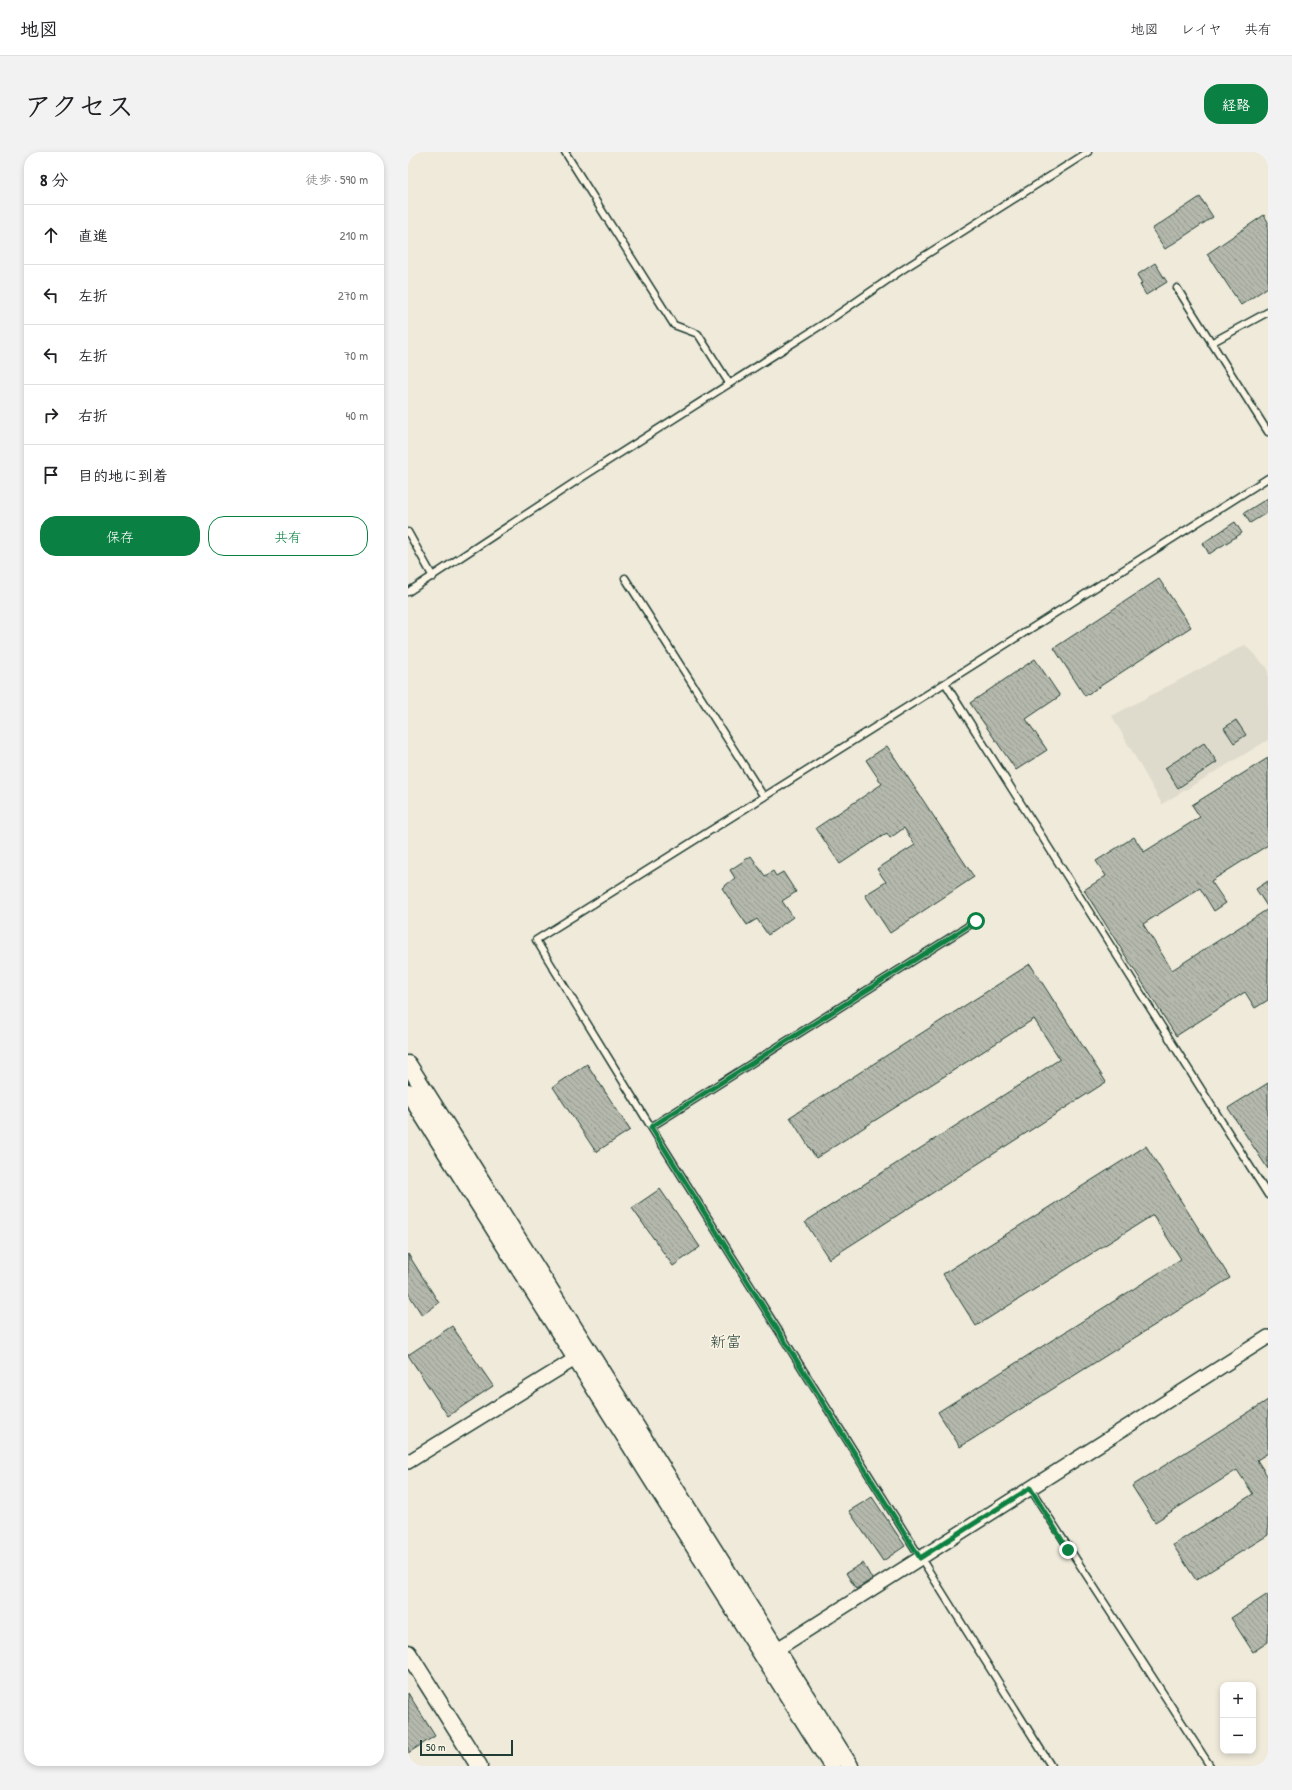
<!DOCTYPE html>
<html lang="ja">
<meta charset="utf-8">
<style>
:root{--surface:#fff;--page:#f2f2f2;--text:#202124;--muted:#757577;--line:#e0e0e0;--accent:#0b8043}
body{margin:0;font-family:"Patrick Hand","Klee One",sans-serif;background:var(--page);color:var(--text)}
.controls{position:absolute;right:12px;bottom:12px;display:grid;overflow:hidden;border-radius:8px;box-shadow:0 2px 6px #0003}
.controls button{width:36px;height:36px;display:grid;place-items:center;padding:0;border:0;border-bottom:1px solid var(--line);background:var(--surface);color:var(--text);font:20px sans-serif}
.scale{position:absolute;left:12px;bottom:10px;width:93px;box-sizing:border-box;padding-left:4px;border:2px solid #1f3d34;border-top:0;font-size:11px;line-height:14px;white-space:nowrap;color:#1f3d34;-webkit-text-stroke:3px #fcf5e5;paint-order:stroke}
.stop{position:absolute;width:12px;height:12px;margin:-9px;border:3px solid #0b8043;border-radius:50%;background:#fff}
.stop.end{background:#0b8043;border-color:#fff;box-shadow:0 1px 4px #0008}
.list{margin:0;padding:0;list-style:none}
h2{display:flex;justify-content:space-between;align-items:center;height:52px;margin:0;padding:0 16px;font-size:17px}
h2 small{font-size:13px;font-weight:400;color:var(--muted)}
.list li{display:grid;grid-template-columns:26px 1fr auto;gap:12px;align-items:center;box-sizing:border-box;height:60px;padding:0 16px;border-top:1px solid var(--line)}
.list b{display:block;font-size:15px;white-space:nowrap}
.list em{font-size:13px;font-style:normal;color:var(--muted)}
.actions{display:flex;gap:8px;padding:12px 16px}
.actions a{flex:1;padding:9px 0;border:1px solid var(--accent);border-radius:16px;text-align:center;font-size:14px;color:var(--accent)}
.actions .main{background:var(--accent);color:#fff}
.icon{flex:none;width:22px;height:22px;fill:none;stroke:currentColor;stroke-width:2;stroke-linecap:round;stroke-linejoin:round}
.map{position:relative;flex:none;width:860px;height:1614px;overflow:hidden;border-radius:16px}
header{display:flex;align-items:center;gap:24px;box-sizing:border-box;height:56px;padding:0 20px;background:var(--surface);border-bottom:1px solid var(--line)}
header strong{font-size:19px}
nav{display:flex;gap:22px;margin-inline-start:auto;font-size:14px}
.intro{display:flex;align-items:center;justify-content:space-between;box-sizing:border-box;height:96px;padding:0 24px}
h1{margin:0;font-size:28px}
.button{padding:10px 18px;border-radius:16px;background:var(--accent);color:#fff;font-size:14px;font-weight:700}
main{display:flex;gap:24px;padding:0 24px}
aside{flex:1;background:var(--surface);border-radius:16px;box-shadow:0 2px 6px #0003}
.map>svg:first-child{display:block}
.built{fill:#dedbcc}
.building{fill:url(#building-back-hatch);stroke:#1f3d34}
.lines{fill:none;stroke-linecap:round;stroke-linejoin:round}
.service-casing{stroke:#1f3d34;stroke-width:9}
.minor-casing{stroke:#1f3d34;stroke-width:16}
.tertiary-casing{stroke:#1f3d34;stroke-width:19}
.service{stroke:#fcf5e5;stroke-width:6}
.minor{stroke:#fcf5e5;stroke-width:13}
.tertiary{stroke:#fcf5e5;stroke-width:16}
.route{stroke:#0b8043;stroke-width:5}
.labels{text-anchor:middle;stroke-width:3;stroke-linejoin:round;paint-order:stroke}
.neighbourhood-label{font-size:16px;fill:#1f3d34;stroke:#fcf5e5}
</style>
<header>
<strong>地図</strong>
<nav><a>地図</a><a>レイヤ</a><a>共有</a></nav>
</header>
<div class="intro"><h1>アクセス</h1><a class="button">経路</a></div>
<main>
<aside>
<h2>8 分<small>徒歩 · 590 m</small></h2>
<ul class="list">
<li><svg class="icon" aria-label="ahead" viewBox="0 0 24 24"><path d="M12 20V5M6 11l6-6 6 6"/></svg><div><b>直進</b></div><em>210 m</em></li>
<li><svg class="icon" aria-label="left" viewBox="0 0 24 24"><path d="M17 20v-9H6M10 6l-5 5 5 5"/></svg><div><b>左折</b></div><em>270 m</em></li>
<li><svg class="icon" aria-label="left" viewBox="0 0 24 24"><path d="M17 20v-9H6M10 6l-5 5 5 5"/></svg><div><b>左折</b></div><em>70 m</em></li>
<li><svg class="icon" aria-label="right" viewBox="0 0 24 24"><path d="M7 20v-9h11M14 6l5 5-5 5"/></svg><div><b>右折</b></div><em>40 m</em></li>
<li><svg class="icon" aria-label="arrive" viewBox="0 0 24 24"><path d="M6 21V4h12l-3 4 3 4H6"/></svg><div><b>目的地に到着</b></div></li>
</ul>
<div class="actions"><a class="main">保存</a><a>共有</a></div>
</aside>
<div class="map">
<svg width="860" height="1614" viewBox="0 0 860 1614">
<defs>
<pattern id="building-back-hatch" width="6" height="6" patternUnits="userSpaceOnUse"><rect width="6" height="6" fill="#b5b9ad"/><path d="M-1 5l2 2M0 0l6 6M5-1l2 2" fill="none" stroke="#93988e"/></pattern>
</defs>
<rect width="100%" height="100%" fill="#efeada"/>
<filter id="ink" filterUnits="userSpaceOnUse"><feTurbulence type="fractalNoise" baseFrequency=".025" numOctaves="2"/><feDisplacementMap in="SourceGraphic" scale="8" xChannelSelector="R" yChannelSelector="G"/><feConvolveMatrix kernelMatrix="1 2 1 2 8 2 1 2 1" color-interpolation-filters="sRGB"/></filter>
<g filter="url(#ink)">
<path class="built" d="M837,493l23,24v71l-106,64 -50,-88z"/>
<path class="building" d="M792,45l13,20 -48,32 -13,-20z
M856,63l4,7v65l-27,18 -34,-51z
M747,111l12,19 -21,13 -6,-10 2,-2 -5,-8z
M860,346v14l-18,11 -6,-10z
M827,370l7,11 -33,21 -6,-11z
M751,427l32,48 -106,69 -31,-48z
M627,507l25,37 -34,23 21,31 -31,20 -46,-67z
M828,568l10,15 -12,8 -10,-15z
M796,591l13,19 -39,26 -13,-20z
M479,594l87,131 -84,56 -25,-38 21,-13 -9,-13 38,-24 -11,-17 -14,10 -3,-5 -47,31 -24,-36 66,-44 -16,-24z
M860,606v87l-57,36 15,22 -12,8 -14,-23 -57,36 29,46 96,-61v91l-13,8 -10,-16 -69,44 -92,-146 22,-14 -10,-15 38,-24 10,15 56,-35 -8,-12z
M343,704l14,20 8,-5 3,5 7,-4 13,20 -14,9 11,16 -25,18 -11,-16 -10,6 -25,-37 13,-10 -5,-8z
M860,729v27l-12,-19z
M622,812l76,118 -277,177 -24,-37 255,-163 -26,-40 -218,139 -26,-41z
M179,912l43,66 -34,22 -43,-65z
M860,931v86l-40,-61z
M738,994l84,132 -270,169 -22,-35 243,-153 -28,-44 -177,111 -33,-52z
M252,1037l40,58 -27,19 -41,-58z
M0,1102l31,49 -17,12 -14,-22z
M44,1174l41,60 -45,30 -40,-61z
M860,1248v53l-11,7 11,17v58l-72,45 -23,-35 80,-51 -16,-24 -82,52 -23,-36z
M464,1345l33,49 -22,15 -34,-50z
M455,1411l9,16 -16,10 -10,-16z
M860,1442v48l-15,10 -22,-34z
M0,1541l27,43 -27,17z"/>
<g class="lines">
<g class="service-casing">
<path id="service" d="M157,0l109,173 24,9 31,49
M769,136l91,144
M803,191l57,-31
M0,380l25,45
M217,426l139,219
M0,440l173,-114 250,-159 71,-49 186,-118
M537,531l323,512
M243,975l325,-206
M622,1336l180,278
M643,1614l-400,-639 -115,-187 409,-257 323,-205"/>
</g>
<g class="minor-casing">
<path id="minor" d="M0,1310l175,-108
M360,1503l500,-318"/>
</g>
<g class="tertiary-casing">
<path id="tertiary" d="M0,912l442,702
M0,940l424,674
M0,1501l71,113"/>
</g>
<use href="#service" class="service"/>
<use href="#minor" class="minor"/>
<use href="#tertiary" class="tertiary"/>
</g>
</g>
<g class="lines" filter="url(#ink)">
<path class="route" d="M568,769l-325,206 269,431 110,-70 38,62"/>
</g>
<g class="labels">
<g class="neighbourhood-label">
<text x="318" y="1195">新富</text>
</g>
</g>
</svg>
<div class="controls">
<button>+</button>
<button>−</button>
</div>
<div class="scale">50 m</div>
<div class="stop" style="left:568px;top:769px"></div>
<div class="stop end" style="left:660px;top:1398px"></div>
</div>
</main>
